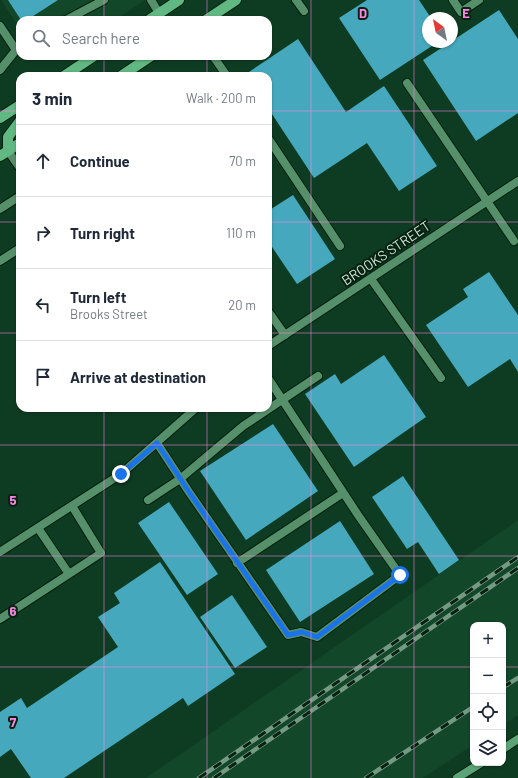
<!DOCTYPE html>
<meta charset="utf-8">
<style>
:root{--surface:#fff;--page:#f6f6f7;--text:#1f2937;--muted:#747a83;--line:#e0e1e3}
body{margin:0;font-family:Barlow,sans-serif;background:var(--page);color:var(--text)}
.controls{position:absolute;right:12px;bottom:12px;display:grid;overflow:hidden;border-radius:8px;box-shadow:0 1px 3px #0004}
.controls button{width:36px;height:36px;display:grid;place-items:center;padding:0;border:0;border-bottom:1px solid var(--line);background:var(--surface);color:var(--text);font:20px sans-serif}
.compass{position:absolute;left:422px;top:12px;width:36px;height:36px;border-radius:50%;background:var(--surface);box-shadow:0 1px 3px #0004;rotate:327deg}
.stop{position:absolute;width:12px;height:12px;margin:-9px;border:3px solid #1a73e8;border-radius:50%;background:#fff}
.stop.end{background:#1a73e8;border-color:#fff;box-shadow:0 1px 4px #0008}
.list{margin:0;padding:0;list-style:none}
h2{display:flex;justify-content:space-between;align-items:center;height:52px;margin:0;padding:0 16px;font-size:17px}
h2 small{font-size:13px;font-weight:400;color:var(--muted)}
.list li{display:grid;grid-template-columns:26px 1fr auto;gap:12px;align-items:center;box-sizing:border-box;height:72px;padding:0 16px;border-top:1px solid var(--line)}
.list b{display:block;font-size:15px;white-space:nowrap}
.list p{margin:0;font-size:13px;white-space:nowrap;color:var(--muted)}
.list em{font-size:13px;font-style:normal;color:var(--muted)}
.icon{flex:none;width:22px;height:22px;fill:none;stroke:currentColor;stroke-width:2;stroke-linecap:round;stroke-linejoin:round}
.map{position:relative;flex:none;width:518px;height:778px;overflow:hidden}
.search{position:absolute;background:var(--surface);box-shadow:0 1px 3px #0004;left:16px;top:16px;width:256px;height:44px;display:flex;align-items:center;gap:10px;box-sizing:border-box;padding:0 14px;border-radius:12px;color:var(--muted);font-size:15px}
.panel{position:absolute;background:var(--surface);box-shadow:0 1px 3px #0004;left:16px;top:72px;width:256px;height:340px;border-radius:12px}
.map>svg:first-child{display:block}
.built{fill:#124729}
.building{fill:#45a8bd}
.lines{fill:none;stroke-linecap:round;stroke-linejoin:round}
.lane-casing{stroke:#02210f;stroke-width:10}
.street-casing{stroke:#02210f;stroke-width:10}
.secondary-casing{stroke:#02210f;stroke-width:10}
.primary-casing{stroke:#02210f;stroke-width:12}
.lane{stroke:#56906b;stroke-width:8}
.street{stroke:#56906b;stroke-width:8}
.secondary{stroke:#5ca477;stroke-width:8}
.primary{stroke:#61b882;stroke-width:10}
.rail-casing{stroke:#759a83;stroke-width:4.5}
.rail{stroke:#072011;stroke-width:3;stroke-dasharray:9;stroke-linecap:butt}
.route{stroke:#1a73e8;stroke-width:5}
.grid{fill:none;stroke:#fb87e5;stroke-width:1;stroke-opacity:0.55}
.labels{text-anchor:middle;stroke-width:4;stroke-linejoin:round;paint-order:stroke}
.street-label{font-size:14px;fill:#cae7d3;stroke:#072011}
.grid-label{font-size:13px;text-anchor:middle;font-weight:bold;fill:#fb87e5;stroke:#072011;stroke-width:4;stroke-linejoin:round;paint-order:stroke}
</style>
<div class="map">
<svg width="518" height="778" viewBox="0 0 518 778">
<rect width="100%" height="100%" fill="#0e3c22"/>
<path class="built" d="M1,0h144l-30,20h-95v9z
M518,520v195l-15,10v-100h-30v120l-50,33h-277z"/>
<path class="building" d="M8,0h50l-31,20h-6z
M367,0h52l12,18h-3v24h10l-58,38 -41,-62z
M499,10l19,29v74l-42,28 -53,-81z
M298,39l48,73 38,-26 53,80 -38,25 -32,-48 -53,35 -46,-70v-32h-21l-1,-2z
M293,195l42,64 -38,25 -29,-43v-30z
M489,272l29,43v57l-8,-13 -42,28 -42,-62 42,-28 -5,-8z
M384,355l42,62 -72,50 -49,-73 30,-20 6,10z
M273,424l45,67 -72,49 -46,-69z
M403,476l56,84 -20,14 -21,-32 -11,7 -35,-52z
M169,502l49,72 -31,21 -49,-72z
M340,521l34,53 -74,48 -34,-52z
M160,562l75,112 -47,32 -5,-8 -119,80h-33l-20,-29 -11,8v-45l21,-14 6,10 91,-61 -20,-30 22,-14 -6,-10z
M232,595l35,52 -32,21 -35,-51z"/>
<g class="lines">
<g class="lane-casing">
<path id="lane" d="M151,0l8,13
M296,0l8,11
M453,0l8,12 18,-12
M66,20l38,-20
M0,26l16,24 -16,20
M213,56l14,20
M407,83l107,158
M268,138l72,108
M8,151l12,17
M0,209l20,-13
M0,261l20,-13
M371,279l70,99
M268,311l17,24
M157,443l32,49 99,143 13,-3 16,5 83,-62 -42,-60 -90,-137
M148,500l32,-21 63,-53 75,-50
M237,563l106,-70
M69,574l32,-21 -29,-47
M0,619l69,-45 -31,-46"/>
</g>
<g class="street-casing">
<path id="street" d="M268,346l250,-165
M0,552l121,-78 75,-66"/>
</g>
<g class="secondary-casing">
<path id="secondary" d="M503,749l15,-10
M457,778l24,-15"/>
</g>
<g class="primary-casing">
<path id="primary" d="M149,20l30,-20
M206,20l30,-20
M64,76l30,-20
M121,76l30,-20
M0,118l20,-13
M8,151v-14l12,-16
M0,156l20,-13"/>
</g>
<use href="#lane" class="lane"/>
<use href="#street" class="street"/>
<use href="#secondary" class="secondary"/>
<use href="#primary" class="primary"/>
<g class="rail-casing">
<path id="rail" d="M503,687l15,-9
M199,778l319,-221
M214,778l304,-210
M366,778l107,-71"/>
</g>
<use href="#rail" class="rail"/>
</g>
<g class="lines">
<path class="route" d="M121,474l36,-31 32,49 99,143 14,-3 15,5 83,-62"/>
</g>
<path class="grid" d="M104,0v20M207,0v20M311,0v778M414,0v778M104,56v20M207,56v20M0,111h20M268,111h250M0,222h20M268,222h250M0,333h20M268,333h250M104,408v370M207,408v370M0,445h518M0,556h518M0,667h473M503,667h15"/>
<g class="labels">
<g class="street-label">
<text transform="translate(386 253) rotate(-34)" y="5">BROOKS STREET</text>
</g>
</g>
<g class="grid-label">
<text x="363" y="18">D</text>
<text x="466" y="18">E</text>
<text x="13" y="505">5</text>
<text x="13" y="616">6</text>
<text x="13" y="727">7</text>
</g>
</svg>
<div class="controls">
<button>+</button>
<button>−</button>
<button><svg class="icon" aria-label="locate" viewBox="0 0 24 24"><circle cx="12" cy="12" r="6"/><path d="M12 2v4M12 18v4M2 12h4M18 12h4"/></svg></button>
<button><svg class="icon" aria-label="layers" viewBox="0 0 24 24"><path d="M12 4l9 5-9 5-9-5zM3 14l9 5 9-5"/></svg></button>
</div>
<svg class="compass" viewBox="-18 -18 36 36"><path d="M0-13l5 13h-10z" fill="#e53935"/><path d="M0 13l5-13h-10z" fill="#747a83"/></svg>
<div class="stop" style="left:400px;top:575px"></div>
<div class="stop end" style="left:121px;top:474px"></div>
<div class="search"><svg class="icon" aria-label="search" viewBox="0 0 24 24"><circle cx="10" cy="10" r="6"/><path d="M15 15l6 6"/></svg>Search here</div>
<section class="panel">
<h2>3 min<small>Walk · 200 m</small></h2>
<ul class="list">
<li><svg class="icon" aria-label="ahead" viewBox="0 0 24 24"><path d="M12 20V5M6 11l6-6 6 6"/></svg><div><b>Continue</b></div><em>70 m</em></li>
<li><svg class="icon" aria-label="right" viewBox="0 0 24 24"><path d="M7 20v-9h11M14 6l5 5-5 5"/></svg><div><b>Turn right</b></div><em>110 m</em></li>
<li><svg class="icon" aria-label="left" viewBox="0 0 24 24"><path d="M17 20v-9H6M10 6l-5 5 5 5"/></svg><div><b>Turn left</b><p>Brooks Street</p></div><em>20 m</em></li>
<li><svg class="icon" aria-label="arrive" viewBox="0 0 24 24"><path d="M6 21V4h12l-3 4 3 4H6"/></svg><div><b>Arrive at destination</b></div></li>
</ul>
</section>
</div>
